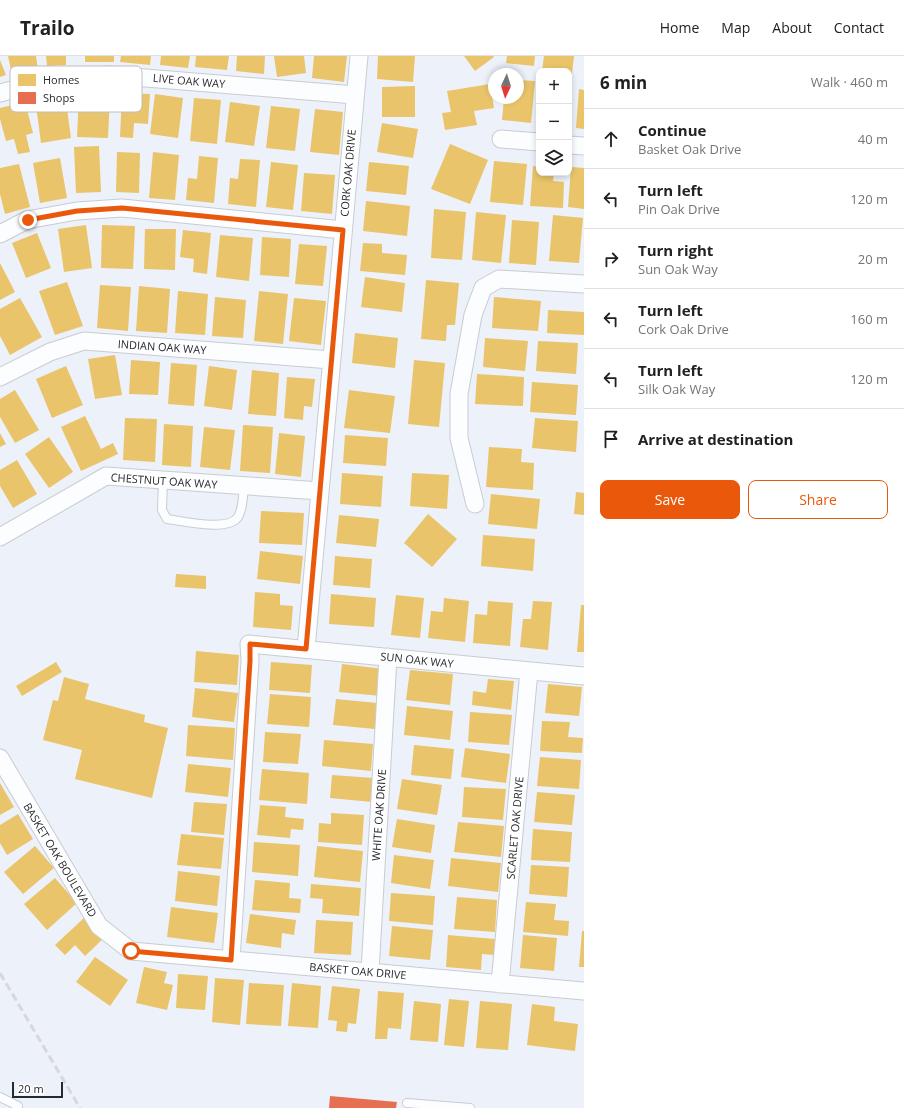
<!DOCTYPE html>
<meta charset="utf-8">
<style>
:root{--surface:#fff;--page:#f6f6f6;--text:#202124;--muted:#757577;--line:#e0e0e0;--accent:#ea580c}
body{margin:0;font-family:"Open Sans",sans-serif;background:var(--page);color:var(--text)}
.controls{position:absolute;right:12px;top:12px;display:grid;overflow:hidden;border-radius:8px;box-shadow:0 2px 6px #0003}
.controls button{width:36px;height:36px;display:grid;place-items:center;padding:0;border:0;border-bottom:1px solid var(--line);background:var(--surface);color:var(--text);font:20px sans-serif}
.compass{position:absolute;left:488px;top:12px;width:36px;height:36px;border-radius:50%;background:var(--surface);box-shadow:0 2px 6px #0003;rotate:184deg}
.scale{position:absolute;left:12px;bottom:10px;width:51px;box-sizing:border-box;padding-left:4px;border:2px solid #26292e;border-top:0;font-size:11px;line-height:14px;white-space:nowrap;color:#26292e;-webkit-text-stroke:3px #fff;paint-order:stroke}
.stop{position:absolute;width:12px;height:12px;margin:-9px;border:3px solid #ea580c;border-radius:50%;background:#fff}
.stop.end{background:#ea580c;border-color:#fff;box-shadow:0 1px 4px #0008}
.list{margin:0;padding:0;list-style:none}
h2{display:flex;justify-content:space-between;align-items:center;height:52px;margin:0;padding:0 16px;font-size:17px}
h2 small{font-size:13px;font-weight:400;color:var(--muted)}
.list li{display:grid;grid-template-columns:26px 1fr auto;gap:12px;align-items:center;box-sizing:border-box;height:60px;padding:0 16px;border-top:1px solid var(--line)}
.list b{display:block;font-size:15px;white-space:nowrap}
.list p{margin:0;font-size:13px;white-space:nowrap;color:var(--muted)}
.list em{font-size:13px;font-style:normal;color:var(--muted)}
.actions{display:flex;gap:8px;padding:12px 16px}
.actions a{flex:1;padding:9px 0;border:1px solid var(--accent);border-radius:8px;text-align:center;font-size:14px;color:var(--accent)}
.actions .main{background:var(--accent);color:#fff}
.icon{flex:none;width:22px;height:22px;fill:none;stroke:currentColor;stroke-width:2;stroke-linecap:round;stroke-linejoin:round}
.map{position:relative;flex:none;width:584px;height:1052px;overflow:hidden}
header{display:flex;align-items:center;gap:24px;box-sizing:border-box;height:56px;padding:0 20px;background:var(--surface);border-bottom:1px solid var(--line)}
header strong{font-size:19px}
nav{display:flex;gap:22px;margin-inline-start:auto;font-size:14px}
main{display:flex}
aside{flex:1;background:var(--surface)}
.map>svg:first-child{display:block}
.homes{fill:#e9c46a}
.shops{fill:#e76f51}
.lines{fill:none;stroke-linecap:round;stroke-linejoin:round}
.lane-casing{stroke:#c8ccd2;stroke-width:10}
.street-casing{stroke:#c8ccd2;stroke-width:19}
.lane{stroke:#fcfdfe;stroke-width:8}
.street{stroke:#fcfdfe;stroke-width:17}
.rail{stroke:#d6d8da;stroke-width:3;stroke-dasharray:8 4;stroke-linecap:butt}
.route{stroke:#ea580c;stroke-width:5}
.labels{text-anchor:middle;stroke-width:4;stroke-linejoin:round;paint-order:stroke}
.street-label{font-size:11px;fill:#26292e;stroke:#fff}
.key{fill:#fff;stroke:#bebfc0;stroke-width:1}
.key-label{font-size:11px;fill:#26292e}
</style>
<header>
<strong>Trailo</strong>
<nav><a>Home</a><a>Map</a><a>About</a><a>Contact</a></nav>
</header>
<main>
<div class="map">
<svg width="584" height="1052" viewBox="0 0 584 1052">
<rect width="100%" height="100%" fill="#edf1fa"/>
<path class="homes" d="M8,0h28l2,14 -26,5z
M46,0h20v9l-19,1z
M85,0h29v6h-29z
M121,0h30l-1,9 -30,-3z
M161,0h29l-2,12 -28,-3z
M196,0h33l-2,14 -32,-3z
M237,0h28l-1,18 -28,-3z
M274,0h30l2,17 -29,4z
M314,0h33l-3,26 -32,-4z
M378,0h37l-2,26 -36,-3z
M464,0h29l1,1 -19,14z
M507,0h28l-1,10 -28,-3z
M544,0h30l-2,18h-3v-3h-27z
M0,4l6,15 -6,2z
M518,24l17,1 -4,42 -29,-3 2,-22h14z
M569,26h3l-2,19h-1z
M490,28l4,24 -20,3 3,14 -32,5 -3,-17 9,-1 -4,-21z
M415,30v31h-33v-30z
M579,33l5,1v39l-8,-1z
M122,37l28,1 -2,30 -14,-1 -1,15 -13,-1z
M65,38l6,44 -30,5 -6,-45z
M79,38l31,2 -2,42 -31,-1z
M155,38l28,4 -5,40 -28,-4z
M194,42l27,2 -4,44 -27,-3z
M25,46l8,31 -7,2 4,17 -12,2 -4,-15 -8,2 -6,-22v-11z
M230,46l30,4 -6,40 -29,-4z
M271,50l29,3 -5,42 -29,-3z
M315,53l28,3 -4,43 -29,-3z
M538,57h1v13h-2z
M382,67l36,6 -5,29 -36,-6z
M450,88l38,16 -18,44 -39,-15z
M99,90l2,46 -25,1 -2,-46z
M117,96l23,1 -1,40 -23,-1z
M153,96l26,3 -4,45 -26,-2z
M199,100l19,2 -4,45 -28,-3 2,-22 9,1z
M60,102l7,40 -27,5 -7,-40z
M240,103l20,1 -4,47 -28,-3 2,-26 8,1z
M494,105l33,3 -4,41 -33,-3z
M271,106l27,3 -5,45 -27,-3z
M369,106l40,4 -3,29 -40,-4z
M19,108l11,43 -25,7 -5,-20v-26z
M533,110l6,1v6h15l-1,8 11,1 -1,26 -33,-2z
M571,111l13,1v41l-16,-2z
M304,117l31,2 -3,39 -31,-3z
M366,145l44,5 -3,30 -44,-5z
M434,153l32,3 -4,48 -31,-2z
M476,156l30,3 -5,48 -29,-3z
M553,159l30,3 -4,45 -30,-2z
M512,164l27,2 -3,43 -27,-2z
M86,169l6,43 -28,4 -6,-43z
M102,169l33,1 -2,43 -32,-1z
M145,173h31l-1,41 -31,-1z
M183,174l28,3 -4,41 -14,-2 1,-13 -14,-2z
M37,177l14,35 -25,10 -14,-35z
M220,179l33,3 -4,43 -33,-4z
M262,181l29,2 -2,38 -29,-2z
M363,187l19,1v9l25,2 -2,20 -45,-4z
M299,188l28,2 -4,40 -28,-2z
M0,207l15,29 -15,8z
M365,221l40,6 -3,29 -41,-5z
M426,224l33,3 -4,42h-8l-1,16 -25,-2z
M67,226l16,44 -28,9 -16,-44z
M100,229l31,2 -3,44 -31,-3z
M139,230l31,3 -3,44 -31,-2z
M178,235l30,3 -3,41 -30,-2z
M259,235l29,3 -5,50 -29,-3z
M215,241l31,3 -3,38 -31,-2z
M494,241l47,4 -3,30 -46,-3z
M20,242l22,39 -32,18 -10,-19v-27z
M294,242l32,3 -5,44 -32,-4z
M548,254l36,2v23l-37,-2z
M355,277l43,5 -3,30 -43,-5z
M485,282l43,3 -3,30 -42,-4z
M538,285l40,2 -2,31 -40,-3z
M115,299l7,40 -27,4 -7,-40z
M131,304l29,2 -2,33 -29,-1z
M414,304l31,3 -6,64 -31,-3z
M171,307l26,2 -3,41 -26,-2z
M66,310l17,39 -31,13 -16,-39z
M209,310l28,4 -5,40 -28,-4z
M252,314l27,3 -3,43 -28,-2z
M477,318l47,3 -1,29 -48,-2z
M287,321l28,2 -3,28 -8,-1 -1,14 -19,-2z
M532,326l46,3 -2,30 -46,-3z
M15,334l24,40 -24,13 -15,-26v-18z
M349,334l46,6 -5,37 -46,-5z
M85,360l16,33 12,-6 5,11 -37,17 -20,-44z
M125,362l32,1 -2,43 -32,-2z
M535,362l43,3 -2,31 -44,-4z
M164,368l29,2 -2,41 -29,-2z
M243,369l30,2 -3,46 -30,-2z
M204,371l31,3 -5,40 -30,-3z
M0,377l6,11 -6,3z
M279,377l26,3 -4,41 -26,-3z
M345,379l43,3 -2,28 -43,-3z
M49,381l24,35 -24,16 -24,-34z
M489,391l33,2 -1,13 13,1 -1,27 -47,-3z
M17,404l20,34 -24,14 -13,-22v-16z
M342,417l41,3 -2,31 -41,-3z
M412,417l37,2 -2,34 -37,-3z
M576,436l8,1v22l-10,-1z
M491,438l49,5 -3,30 -49,-5z
M261,455l43,2 -2,32 -43,-2z
M428,458l29,25 -25,28 -28,-24z
M339,459l40,4 -3,28 -40,-4z
M483,479l52,4 -2,32 -52,-5z
M260,495l43,5 -3,28 -43,-5z
M335,500l37,3 -2,29 -37,-3z
M176,518l30,2v13l-31,-2z
M255,536l25,2v11l13,1 -2,24 -38,-3z
M331,538l45,4 -2,29 -45,-3z
M396,539l28,3 -4,40 -29,-3z
M444,542l25,3 -4,41 -37,-4 3,-27 12,1z
M488,545l25,2 -3,43 -37,-3 2,-29 12,1z
M533,545l19,1 -4,48 -28,-3 3,-28h8z
M581,549h3v47h-7z
M196,595l43,4 -2,30 -43,-3z
M56,606l6,10 -40,24 -6,-10z
M271,606l41,3 -2,28 -41,-3z
M342,608l42,5 -3,27 -42,-4z
M410,614l43,4 -3,31 -44,-5z
M64,621l25,7 -4,15 60,16 -1,7 24,6 -16,70 -77,-19 7,-29 -39,-10 10,-40 5,1z
M488,623l26,2 -3,29 -39,-5 1,-14 13,2z
M548,628l34,3 -3,29 -34,-3z
M195,632l43,5 -4,29 -42,-5z
M270,638l41,3 -2,30 -42,-3z
M336,643l41,4 -2,26 -42,-4z
M407,650l46,5 -3,29 -46,-5z
M470,656l42,3 -3,30 -41,-3z
M542,665l28,1 -2,15 15,1 -1,15 -42,-2z
M188,669l47,3 -2,32 -47,-4z
M265,676l36,2 -3,30 -35,-2z
M324,684l49,4 -2,27 -49,-5z
M414,689l40,4 -3,30 -40,-4z
M465,692l45,6 -4,29 -45,-6z
M540,701l41,3 -2,29 -42,-3z
M188,708l43,4 -3,29 -43,-5z
M262,713l47,4 -2,31 -48,-4z
M332,719l42,3 -2,24 -42,-4z
M402,723l40,6 -5,30 -40,-6z
M0,727l14,24 -14,8z
M464,731l42,2 -3,31 -41,-3z
M537,736l38,3 -3,30 -38,-3z
M194,746l33,2 -3,31 -33,-3z
M260,749l26,2 -1,10 19,2 -1,11 -12,-1 -1,9 -33,-3z
M331,757l33,2 -2,30 -44,-3 1,-19 12,1z
M18,758l15,25 -26,16 -7,-12v-18z
M397,763l38,6 -4,28 -39,-6z
M458,766l46,4 -3,31 -47,-5z
M533,773l39,3 -2,30 -39,-2z
M181,778l43,4 -3,31 -44,-4z
M254,786l46,3 -2,31 -46,-4z
M35,790l19,22 -31,26 -19,-22z
M317,790l46,5 -3,31 -46,-5z
M394,799l40,5 -4,29 -39,-6z
M451,802l50,5 -3,29 -50,-6z
M531,809l38,2 -2,30 -38,-3z
M178,815l42,5 -3,30 -42,-5z
M55,822l22,25 -30,27 -23,-26z
M255,824l35,3 -1,15 12,1 -1,14 -48,-3z
M311,828l50,4 -2,28 -37,-3 1,-14 -13,-1z
M391,837l44,3 -2,29 -44,-4z
M457,841l40,3 -2,32 -41,-3z
M526,846l30,2 -2,16 15,1 -1,15 -45,-4z
M171,851l47,6 -4,30 -47,-6z
M250,858l46,6 -2,15 -12,-2 -1,15 -35,-5z
M86,860l20,20 -21,20 -10,-11 -10,10 -10,-10z
M316,864l37,2 -2,33 -37,-2z
M392,870l41,4 -3,30 -41,-4z
M582,875h2v36h-5z
M448,879l47,4 -1,16 -12,-1 -1,16 -35,-3z
M523,879l34,3 -3,33 -34,-3z
M95,901l33,23 -18,26 -34,-24z
M144,911l23,5 -3,11 9,2 -6,25 -31,-7z
M178,918l30,2 -3,34 -29,-2z
M215,922l29,2 -4,45 -28,-3z
M249,927l35,2 -3,41 -35,-2z
M292,927l29,3 -3,42 -30,-2z
M332,930l28,3 -4,35 -8,-1 -1,9 -11,-1 1,-10 -9,-1z
M378,935l26,2 -3,36 -13,-1 -1,11h-12z
M449,943l20,2 -5,46 -20,-2z
M414,945l27,3 -3,38 -28,-2z
M480,945l32,3 -4,46 -32,-2z
M532,948l23,3 -1,14 24,3 -3,27 -48,-6z"/>
<path class="shops" d="M330,1040l67,6 -1,6h-67z"/>
<g class="lines">
<g class="lane-casing">
<path id="lane" d="M163,424l-1,30 5,9c16,2 61,13 71,-2 5,-8 5,-22 6,-31
M0,1041l18,9
M407,1047l63,5"/>
</g>
<g class="street-casing">
<path id="street" d="M0,37l32,-8 77,-10 246,20
M501,83l38,3
M569,89l15,1
M0,178l27,-14 50,-9 45,-3 221,22
M0,321l50,-25 34,-11 247,19
M475,448l-16,-66v-44l14,-79 10,-27 16,-9 85,5
M0,481l106,-61 214,15
M306,593l53,-593
M0,702l99,168 32,25 453,40
M231,904l19,-299 -1,-17 335,32
M370,916l18,-315
M500,928l29,-313"/>
</g>
<use href="#lane" class="lane"/>
<use href="#street" class="street"/>
<path class="rail" d="M0,917l80,135"/>
</g>
<g class="lines">
<path class="route" d="M28,164l49,-9 45,-3 221,22 -37,419 -56,-5v17l-19,299 -100,-9"/>
</g>
<g class="labels">
<g class="street-label">
<text transform="translate(189 25) rotate(5)" y="4">LIVE OAK WAY</text>
<text transform="translate(348 117) rotate(-85)" y="4">CORK OAK DRIVE</text>
<text transform="translate(162 291) rotate(4)" y="4">INDIAN OAK WAY</text>
<text transform="translate(164 425) rotate(4)" y="4">CHESTNUT OAK WAY</text>
<text transform="translate(417 604) rotate(6)" y="4">SUN OAK WAY</text>
<text transform="translate(379 759) rotate(-86)" y="4">WHITE OAK DRIVE</text>
<text transform="translate(515 772) rotate(-85)" y="4">SCARLET OAK DRIVE</text>
<text transform="translate(60 804) rotate(59)" y="4">BASKET OAK BOULEVARD</text>
<text transform="translate(358 915) rotate(5)" y="4">BASKET OAK DRIVE</text>
</g>
</g>
<rect x="10" y="10" width="132" height="46" rx="6" class="key"/>
<rect x="18" y="18" width="18" height="12" fill="#e9c46a"/>
<rect x="18" y="36" width="18" height="12" fill="#e76f51"/>
<g class="key-label">
<text x="43" y="28">Homes</text>
<text x="43" y="46">Shops</text>
</g>
</svg>
<div class="controls">
<button>+</button>
<button>−</button>
<button><svg class="icon" aria-label="layers" viewBox="0 0 24 24"><path d="M12 4l9 5-9 5-9-5zM3 14l9 5 9-5"/></svg></button>
</div>
<svg class="compass" viewBox="-18 -18 36 36"><path d="M0-13l5 13h-10z" fill="#e53935"/><path d="M0 13l5-13h-10z" fill="#757577"/></svg>
<div class="scale">20 m</div>
<div class="stop" style="left:131px;top:895px"></div>
<div class="stop end" style="left:28px;top:164px"></div>
</div>
<aside>
<h2>6 min<small>Walk · 460 m</small></h2>
<ul class="list">
<li><svg class="icon" aria-label="ahead" viewBox="0 0 24 24"><path d="M12 20V5M6 11l6-6 6 6"/></svg><div><b>Continue</b><p>Basket Oak Drive</p></div><em>40 m</em></li>
<li><svg class="icon" aria-label="left" viewBox="0 0 24 24"><path d="M17 20v-9H6M10 6l-5 5 5 5"/></svg><div><b>Turn left</b><p>Pin Oak Drive</p></div><em>120 m</em></li>
<li><svg class="icon" aria-label="right" viewBox="0 0 24 24"><path d="M7 20v-9h11M14 6l5 5-5 5"/></svg><div><b>Turn right</b><p>Sun Oak Way</p></div><em>20 m</em></li>
<li><svg class="icon" aria-label="left" viewBox="0 0 24 24"><path d="M17 20v-9H6M10 6l-5 5 5 5"/></svg><div><b>Turn left</b><p>Cork Oak Drive</p></div><em>160 m</em></li>
<li><svg class="icon" aria-label="left" viewBox="0 0 24 24"><path d="M17 20v-9H6M10 6l-5 5 5 5"/></svg><div><b>Turn left</b><p>Silk Oak Way</p></div><em>120 m</em></li>
<li><svg class="icon" aria-label="arrive" viewBox="0 0 24 24"><path d="M6 21V4h12l-3 4 3 4H6"/></svg><div><b>Arrive at destination</b></div></li>
</ul>
<div class="actions"><a class="main">Save</a><a>Share</a></div>
</aside>
</main>
